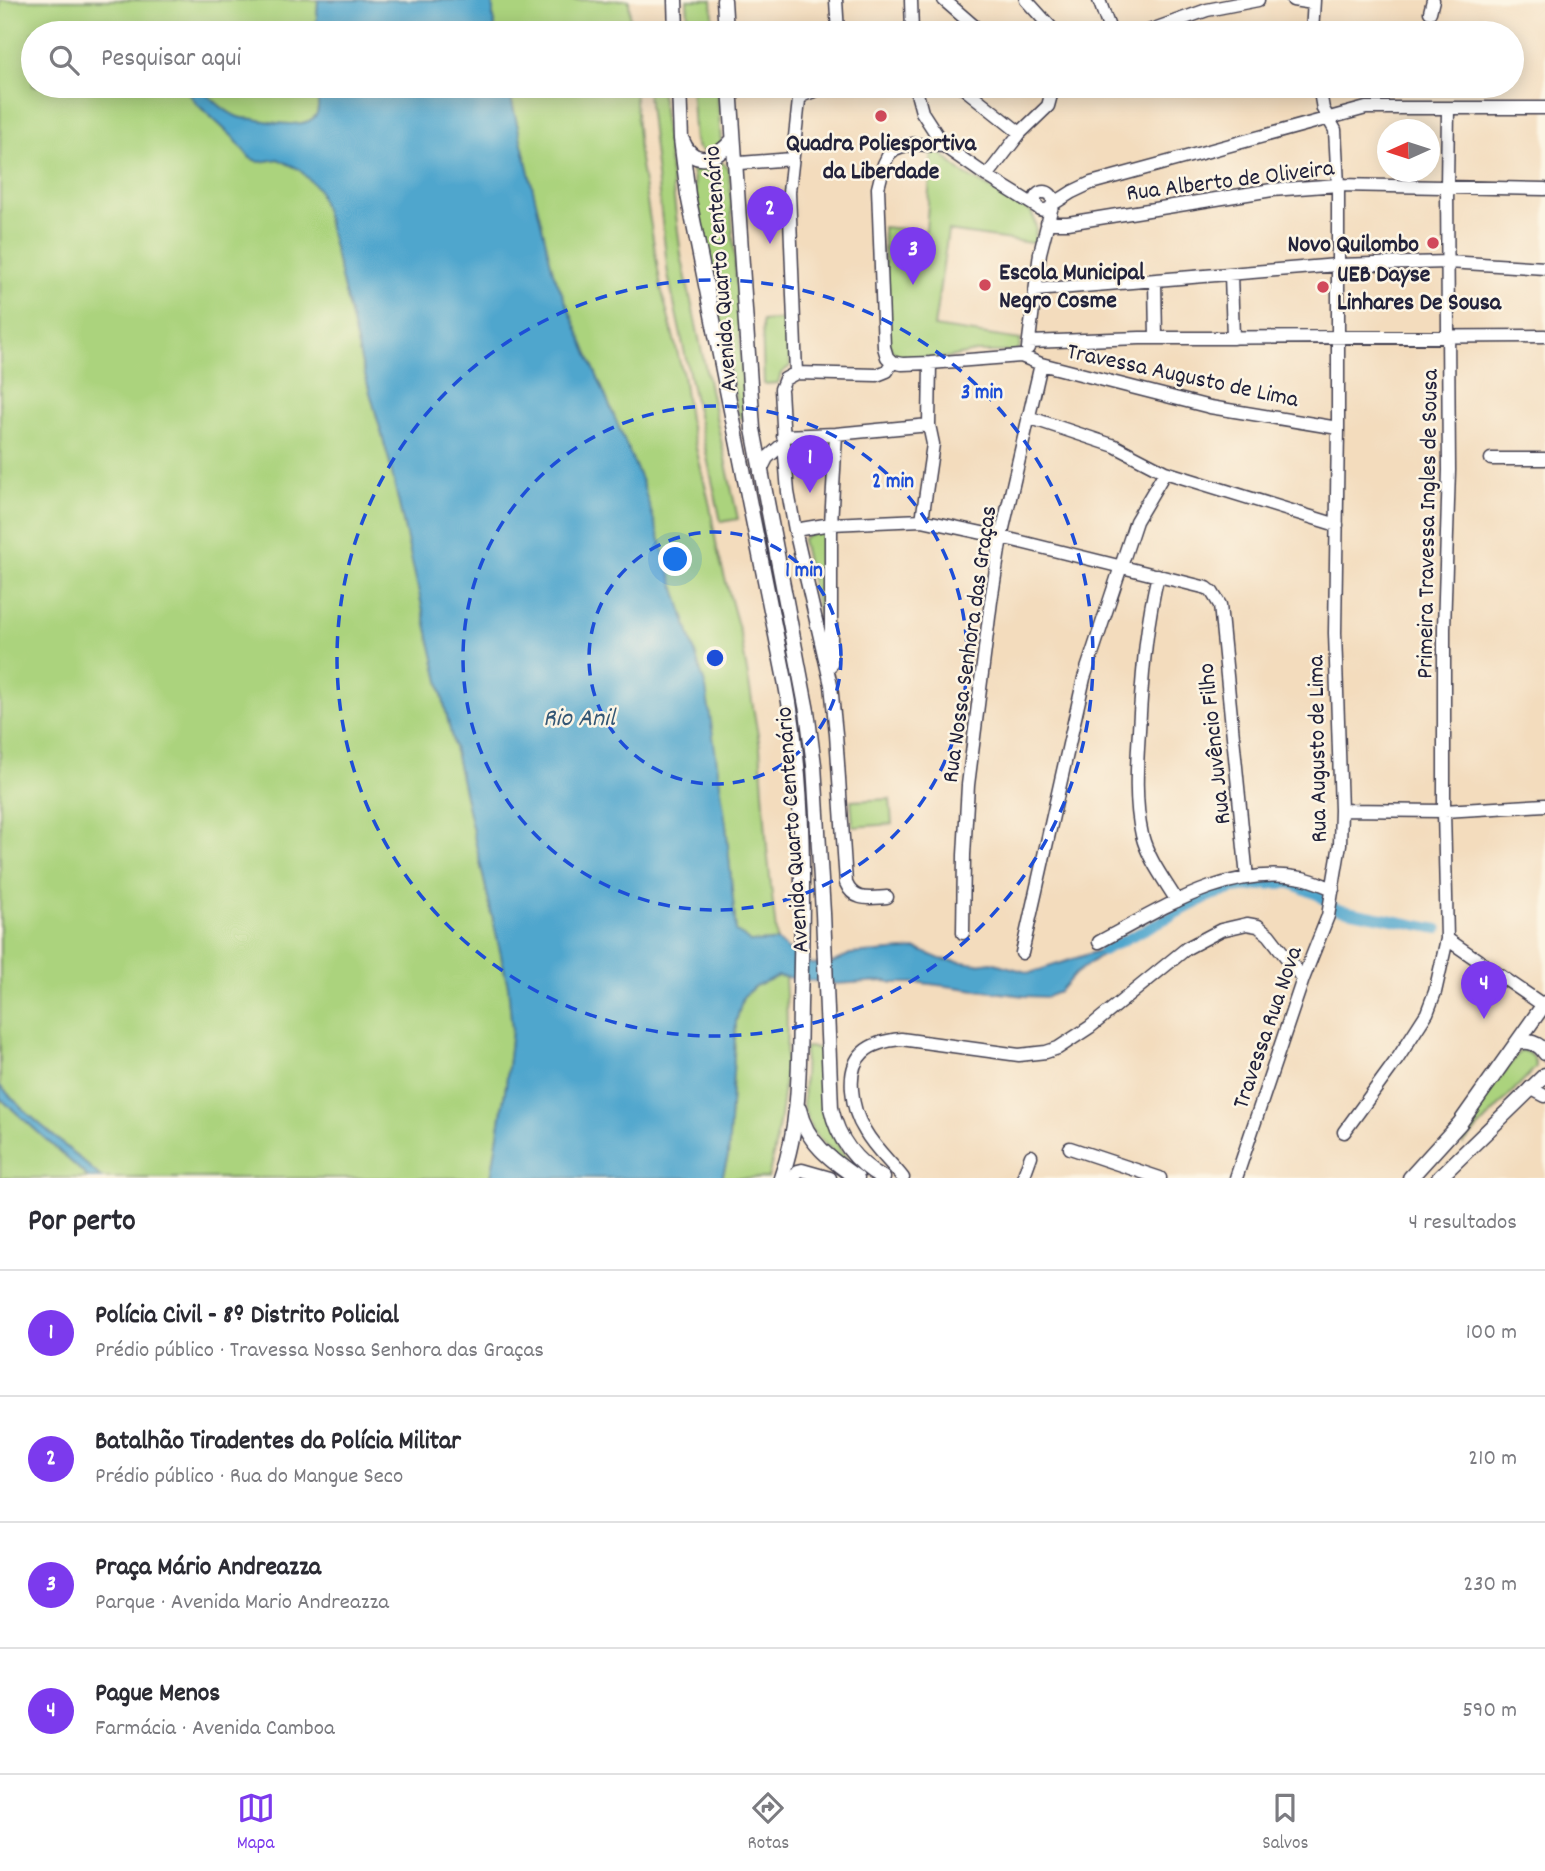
<!DOCTYPE html>
<html lang="pt">
<meta charset="utf-8">
<style>
:root{--surface:#fff;--page:#f2f2f3;--text:#2b2b33;--muted:#7c7c81;--line:#e1e1e2;--accent:#7c3aed}
body{margin:0;font-family:Dekko,sans-serif;background:var(--page);color:var(--text)}
.compass{position:absolute;left:1377px;top:119px;width:63px;height:63px;border-radius:50%;background:var(--surface);box-shadow:0 4px 18px #0003;rotate:267deg}
.you{position:absolute;left:676px;top:560px;width:24px;height:24px;margin:-18px;border:5px solid #fff;border-radius:50%;background:#1a73e8;box-shadow:0 0 0 10px #1a73e833}
.badge{display:grid;place-items:center;width:46px;height:46px;border-radius:50%;background:var(--accent);color:#fff;font-size:23px;font-weight:700}
.pin{position:absolute;translate:-50% -58px;filter:drop-shadow(0 2px 4px #0008)}
.pin::after{content:'';position:absolute;top:37px;width:24px;height:21px;background:inherit;clip-path:polygon(0 0,100% 0,50% 100%)}
.list{margin:0;padding:0;list-style:none}
h2{display:flex;justify-content:space-between;align-items:center;height:91px;margin:0;padding:0 28px;font-size:30px}
h2 small{font-size:23px;font-weight:400;color:var(--muted)}
.list li{display:grid;grid-template-columns:46px 1fr auto;gap:21px;align-items:center;box-sizing:border-box;height:126px;padding:0 28px;border-top:2px solid var(--line)}
.list b{display:block;font-size:26px;white-space:nowrap}
.list p{margin:0;font-size:23px;white-space:nowrap;color:var(--muted)}
.list em{font-size:23px;font-style:normal;color:var(--muted)}
.icon{flex:none;width:38px;height:38px;fill:none;stroke:currentColor;stroke-width:2;stroke-linecap:round;stroke-linejoin:round}
.map{position:relative;flex:none;width:1545px;height:1178px;overflow:hidden}
.search{position:absolute;background:var(--surface);box-shadow:0 4px 18px #0003;left:21px;right:21px;top:21px;height:77px;display:flex;align-items:center;gap:18px;box-sizing:border-box;padding:0 24px;border-radius:38px;color:var(--muted);font-size:26px}
.sheet{height:595px;background:var(--surface)}
nav{display:flex;justify-content:space-around;align-items:center;box-sizing:border-box;height:98px;border-top:2px solid var(--line);background:var(--surface);font-size:19px;color:var(--muted)}
nav a{display:grid;justify-items:center;gap:4px}
nav .on{color:var(--accent)}
.map>svg:first-child{display:block}
.green{fill:#abd37d;stroke:#667a5c;stroke-width:2}
.water{fill:#50a6cd;stroke:#396484;stroke-width:2}
.lines{fill:none;stroke-linecap:round;stroke-linejoin:round}
.canal{stroke:#50a6cd;stroke-width:10}
.minor-casing{stroke:#413e4e;stroke-width:15}
.major-casing{stroke:#413e4e;stroke-width:17}
.minor{stroke:#fff;stroke-width:12}
.major{stroke:#fff;stroke-width:14}
.ring{fill:none;stroke:#1d4ed8;stroke-width:3.5;stroke-dasharray:12 9}
.poi-dot{fill:#d1495b;stroke:#fcf5e5;stroke-width:2.5}
.labels{text-anchor:middle;stroke-width:5;stroke-linejoin:round;paint-order:stroke}
.poi-label{font-size:24px;font-weight:bold;fill:#22223b;stroke:#fcf5e5;text-anchor:start}
.street-label{font-size:24px;fill:#22223b;stroke:#fcf5e5}
.water-label{font-size:26px;font-style:italic;fill:#345775;stroke:#fcf5e5}
.centre{fill:#1d4ed8;stroke:#fcf5e5;stroke-width:3.5}
.ring-label{font-size:21px;text-anchor:middle;font-weight:bold;fill:#1d4ed8;stroke:#fcf5e5;stroke-width:5;stroke-linejoin:round;paint-order:stroke}
</style>
<div class="map">
<svg width="1545" height="1178" viewBox="0 0 1545 1178">
<rect width="100%" height="100%" fill="#fcf5e5"/>
<filter id="ink" filterUnits="userSpaceOnUse"><feTurbulence type="fractalNoise" baseFrequency=".0143" numOctaves="2"/><feDisplacementMap in="SourceGraphic" scale="14" xChannelSelector="R" yChannelSelector="G"/><feConvolveMatrix kernelMatrix="1 2 1 2 8 2 1 2 1" color-interpolation-filters="sRGB"/></filter>
<filter id="wash" filterUnits="userSpaceOnUse"><feTurbulence type="fractalNoise" baseFrequency=".00686" numOctaves="4" result="noise"/><feDisplacementMap in="SourceGraphic" scale="28" xChannelSelector="R" yChannelSelector="G"/><feGaussianBlur stdDeviation="1.57" result="paint"/><feColorMatrix in="noise" values="0 0 0 0 0 0 0 0 0 0 0 0 0 0 0 0 0 1.4 0 .05"/><feComposite in="paint" operator="in"/></filter>
<g filter="url(#wash)">
<rect width="100%" height="100%" fill="#f3dcbd"/>
<path class="green" d="M0,0h318l-2,33h-283v53h151l12,17 37,34 17,21 9,4 19,-3 21,10 19,19 9,31 35,145 27,96 119,526 4,44 -6,55 -15,93h-389l-76,-66 -26,-26z
M493,0h136l2,33h-135l-3,-15z
M687,0h25l2,33h-25z
M198,86h118c1,8 4,20 1,27 -8,18 -47,9 -63,6 -5,-1 -11,0 -16,-2 -15,-6 -29,-21 -40,-31z
M508,86h126l5,67 22,135 22,87 6,44 21,87 7,43 24,88 19,110 7,102 10,92 -27,1 -7,-6 -7,-4 -10,-108 -84,-342 -89,-210z
M647,86h13l21,169 57,264 -17,3 -53,-247z
M691,86h26l4,55 -1,4 -15,8 -7,-5 -3,-7z
M932,149l11,6 18,17 70,40c6,10 5,19 4,30l-4,1 -83,-12 -14,96 87,13 -2,9 -5,3h-39l-30,6h-46l-8,-8 -2,-6 -6,-117 43,4z
M693,161l12,5 18,-3 3,2 3,7 16,248 -6,-4 -40,-203 -8,-50z
M788,319l2,47 -9,7 -3,10 -14,1 -2,-63z
M827,532l-1,113 -24,-105c5,-7 17,-7 25,-8z
M890,799l2,25 -39,3 -2,-26z
M778,976l7,1c5,67 -1,136 -17,201h-46l6,-22 8,-134 7,-25 12,-11z
M805,1047l15,1c1,46 0,83 34,118l-2,4 -40,-39 -9,-25z
M1521,1050c11,3 14,7 15,17l-73,77 -6,-10z
M0,1098l89,80h-89z"/>
<path class="water" d="M318,0h175v18l3,15h-180z
M184,86h14c11,10 25,25 40,31 5,2 11,1 16,2 16,3 55,12 63,-6 3,-7 0,-19 -1,-27h192l45,186 89,210 64,206 20,136 10,108 7,4 7,6 27,-1 25,19 9,4h19l20,-10 67,-5 23,10 37,5 14,-2 39,11 71,-23 3,3 -29,21 -16,18 -12,5 -23,-1 -102,-13h-29l-7,-2 -51,3 -57,-8 -23,10 -12,11 -7,25 -8,134 -6,22h-231l15,-93 6,-55 -4,-44 -119,-526 -27,-96 -35,-145 -9,-30 -19,-20 -21,-10 -19,3 -9,-4 -17,-21 -37,-34z
M0,1086l26,26 76,66h-13l-89,-80z"/>
<g class="lines">
<path class="canal" d="M1103,951l108,-55 23,-7 41,-5h16l28,12 18,13 101,20"/>
</g>
</g>
<g filter="url(#ink)">
<g class="lines">
<g class="minor-casing">
<path id="minor" d="M836,0l2,33
M911,0l1,33
M944,0l38,33
M1026,0l29,32
M1099,0l12,33
M1293,0l20,3
M1430,12l3,-12
M1143,33l64,-23 51,-10
M1312,33l2,-33
M915,86l7,26 22,34
M961,86l59,47
M1131,86h3
M734,161l6,2 52,-4
M987,176l33,-43 28,-27 3,-11 -9,-9
M1035 201a9 9 0 1 1 18 0a9 9 0 1 1-18 0Z
M1053,204l19,-12 19,-9 275,-75h179
M1047,223h21l204,-33 66,-5 207,4
M1231,274l2,64
M1155,281l1,57
M1035,290l302,-25 111,-3 97,6
M1029,342l111,-4 405,-2
M1028,348l12,-95 12,-47
M892,362l10,2 28,-1 91,-7 20,8 169,43 128,21
M892,362l-5,-5 -3,-10 -6,-159 6,-24 5,-10 6,-5 8,-3 11,-2 30,2 43,30 50,31
M796,373l-7,-181 10,-92 4,-5 25,-9
M1028,417l87,29 50,26 172,53
M783,436l53,-2 93,-9
M1491,459h54
M760,472l7,-14 17,-15
M922,520l11,-76 -4,-19 1,-62
M795,530l36,-6 91,-4 79,17 206,51 5,4 8,13 27,273
M1158,575c-11,45 -15,91 -18,138 -2,40 -7,83 2,122 6,24 23,46 35,66
M831,665v-141l5,-90
M1341,810l103,1 101,-6
M887,897c-18,1 -33,5 -41,-14l-10,-149 -5,-49 -36,-155 -7,-38 -4,-49 -3,-54 4,-10 11,-6 81,2 10,-4 5,-9
M963,933l1,-78 4,-70 23,-184 10,-64 40,-173
M1447,939l96,66
M1099,942c63,-33 129,-78 203,-64 11,2 21,7 31,11
M1022,953l62,-275 52,-157 29,-49
M1530,1088l15,8
M1344,1132l54,-74 29,-45 8,-21 12,-53 -3,-128v-182l5,-159 -2,-283 1,-79
M1070,1148l90,30
M793,1178l5,-7 4,-1 28,8
M903,1178c-12,-16 -28,-29 -38,-47 -8,-12 -12,-27 -13,-41 -3,-36 17,-48 49,-51l118,16 27,-3 12,-4 32,-21 97,-79 34,-18 26,-6 11,2 11,9 34,44
M1023,1178l8,-22
M1236,1178l67,-199 25,-63 12,-72 1,-34 -6,-177 3,-205v-243l-3,-55 -12,-21 -4,-23"/>
</g>
<g class="major-casing">
<path id="major" d="M675,0l1,33
M724,0l2,33
M679,86l2,53 7,56 97,485c21,107 18,215 15,324 -1,57 1,120 -19,174
M730,86l23,343 54,282 7,54 9,148 8,195c7,32 24,54 52,70
M682,140c12,30 35,18 51,0
M1518,1043c10,-3 21,0 27,10
M799,1109c7,33 32,51 58,69
M1410,1178l50,-55 85,-120
M1439,1178l106,-103"/>
</g>
<use href="#minor" class="minor"/>
<use href="#major" class="major"/>
</g>
</g>
<g class="ring">
<circle cx="715" cy="658" r="126"/>
<circle cx="715" cy="658" r="252"/>
<circle cx="715" cy="658" r="378"/>
</g>
<g class="poi-dot">
<circle cx="881" cy="116" r="7"/>
<circle cx="1433" cy="243" r="7"/>
<circle cx="985" cy="285" r="7"/>
<circle cx="1323" cy="287" r="7"/>
</g>
<g class="labels">
<g class="poi-label">
<text x="881" y="150" text-anchor="middle">Quadra Poliesportiva<tspan x="881" dy="28">da Liberdade</tspan></text>
<text x="1419" y="251" text-anchor="end">Novo Quilombo</text>
<text x="999" y="279">Escola Municipal<tspan x="999" dy="28">Negro Cosme</tspan></text>
<text x="1337" y="281">UEB Dayse<tspan x="1337" dy="28">Linhares De Sousa</tspan></text>
</g>
<g class="street-label">
<text transform="translate(1230 179) rotate(-7)" y="8">Rua Alberto de Oliveira</text>
<text transform="translate(719 269) rotate(-94)" y="8">Avenida Quarto Centenário</text>
<text transform="translate(1183 374) rotate(12)" y="8">Travessa Augusto de Lima</text>
<text transform="translate(1426 524) rotate(-89)" y="8">Primeira Travessa Ingles de Sousa</text>
<text transform="translate(968 644) rotate(-82)" y="8">Rua Nossa Senhora das Graças</text>
<text transform="translate(1213 744) rotate(-96)" y="8">Rua Juvêncio Filho</text>
<text transform="translate(1316 749) rotate(-91)" y="8">Rua Augusto de Lima</text>
<text transform="translate(791 830) rotate(-94)" y="8">Avenida Quarto Centenário</text>
<text transform="translate(1266 1027) rotate(-71)" y="8">Travessa Rua Nova</text>
</g>
<g class="water-label">
<text x="579" y="725">Rio Anil</text>
</g>
</g>
<circle cx="715" cy="658" r="10" class="centre"/>
<g class="ring-label">
<text x="982" y="398">3 min</text>
<text x="893" y="487">2 min</text>
<text x="804" y="576">1 min</text>
</g>
</svg>
<svg class="compass" viewBox="-18 -18 36 36"><path d="M0-13l5 13h-10z" fill="#e53935"/><path d="M0 13l5-13h-10z" fill="#7c7c81"/></svg>
<div class="you"></div>
<div class="pin badge" style="left:810px;top:493px">1</div>
<div class="pin badge" style="left:770px;top:244px">2</div>
<div class="pin badge" style="left:913px;top:285px">3</div>
<div class="pin badge" style="left:1484px;top:1019px">4</div>
<div class="search"><svg class="icon" aria-label="search" viewBox="0 0 24 24"><circle cx="10" cy="10" r="6"/><path d="M15 15l6 6"/></svg>Pesquisar aqui</div>
</div>
<section class="sheet">
<h2>Por perto<small>4 resultados</small></h2>
<ul class="list">
<li><span class="badge">1</span><div><b>Polícia Civil - 8º Distrito Policial</b><p>Prédio público · Travessa Nossa Senhora das Graças</p></div><em>100 m</em></li>
<li><span class="badge">2</span><div><b>Batalhão Tiradentes da Polícia Militar</b><p>Prédio público · Rua do Mangue Seco</p></div><em>210 m</em></li>
<li><span class="badge">3</span><div><b>Praça Mário Andreazza</b><p>Parque · Avenida Mario Andreazza</p></div><em>230 m</em></li>
<li><span class="badge">4</span><div><b>Pague Menos</b><p>Farmácia · Avenida Camboa</p></div><em>590 m</em></li>
</ul>
</section>
<nav>
<a class="on"><svg class="icon" aria-label="map" viewBox="0 0 24 24"><path d="M3 6l6-2 6 2 6-2v14l-6 2-6-2-6 2zM9 4v14M15 6v14"/></svg>Mapa</a>
<a><svg class="icon" aria-label="directions" viewBox="0 0 24 24"><path d="M12 3l9 9-9 9-9-9zM9 14v-3h6M13 9l2 2-2 2"/></svg>Rotas</a>
<a><svg class="icon" aria-label="saved" viewBox="0 0 24 24"><path d="M7 4h10v16l-5-4-5 4z"/></svg>Salvos</a>
</nav>
